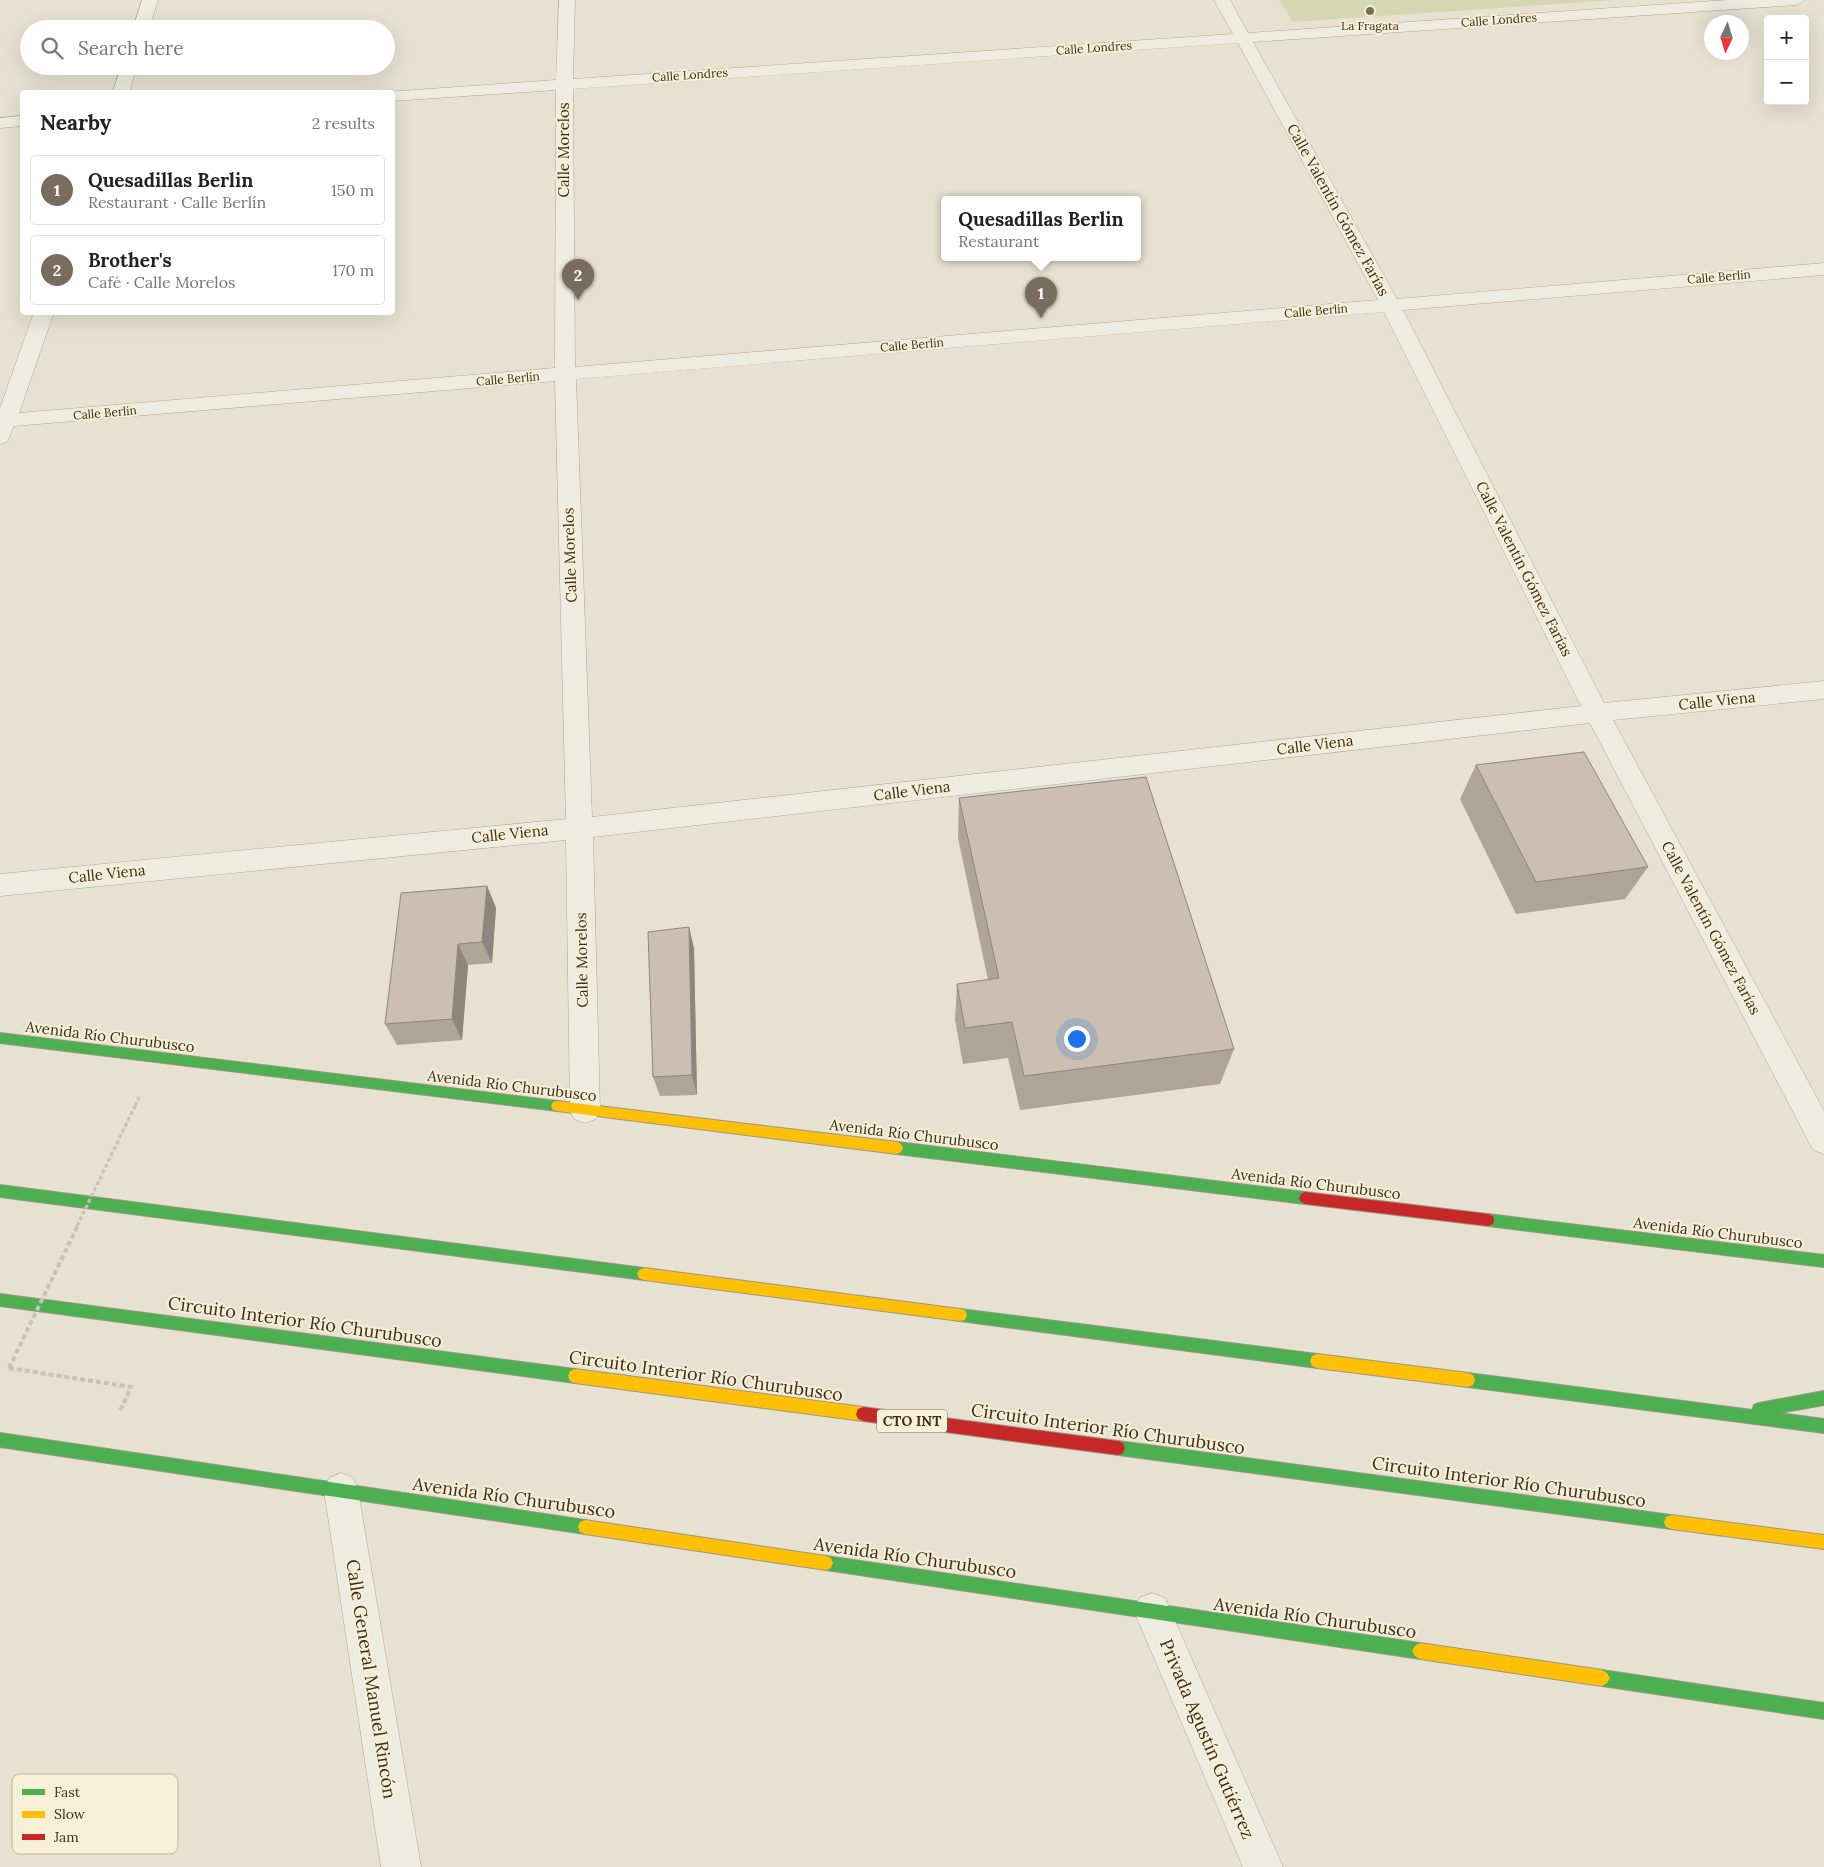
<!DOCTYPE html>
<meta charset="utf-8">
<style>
:root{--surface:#fff;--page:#f2f2f2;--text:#222;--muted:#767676;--line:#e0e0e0;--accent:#786d5d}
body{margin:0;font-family:Lora,serif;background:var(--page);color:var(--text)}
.controls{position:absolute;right:15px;top:15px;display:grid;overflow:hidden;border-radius:5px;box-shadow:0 5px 20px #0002}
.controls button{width:45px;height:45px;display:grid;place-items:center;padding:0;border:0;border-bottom:1px solid var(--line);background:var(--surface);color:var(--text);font:25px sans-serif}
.compass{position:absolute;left:1704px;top:15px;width:45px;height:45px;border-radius:50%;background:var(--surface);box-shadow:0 5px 20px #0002;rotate:184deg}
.you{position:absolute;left:1076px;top:1038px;width:18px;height:18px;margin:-12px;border:4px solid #fff;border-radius:50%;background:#1a73e8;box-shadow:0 0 0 8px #1a73e833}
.badge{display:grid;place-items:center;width:32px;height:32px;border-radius:50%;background:var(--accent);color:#fff;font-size:16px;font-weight:700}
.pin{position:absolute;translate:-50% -41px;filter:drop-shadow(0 1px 2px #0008)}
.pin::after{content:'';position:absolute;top:26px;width:18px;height:15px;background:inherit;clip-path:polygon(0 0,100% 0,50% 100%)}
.popup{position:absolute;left:941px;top:196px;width:200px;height:65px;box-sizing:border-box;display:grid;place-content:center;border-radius:5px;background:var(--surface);filter:drop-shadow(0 1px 4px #0005);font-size:16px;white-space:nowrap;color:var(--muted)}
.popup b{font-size:19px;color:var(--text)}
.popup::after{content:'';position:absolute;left:50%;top:100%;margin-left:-10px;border:10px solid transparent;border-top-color:var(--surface)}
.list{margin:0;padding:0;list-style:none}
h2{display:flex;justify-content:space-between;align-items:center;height:65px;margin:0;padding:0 20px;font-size:21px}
h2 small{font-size:16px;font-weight:400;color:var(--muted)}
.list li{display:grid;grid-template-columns:32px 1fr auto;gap:15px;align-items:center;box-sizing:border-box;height:70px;margin:0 10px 10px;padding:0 10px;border:1px solid var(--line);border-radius:5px}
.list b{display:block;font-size:19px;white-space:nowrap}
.list p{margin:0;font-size:16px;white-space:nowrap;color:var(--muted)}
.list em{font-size:16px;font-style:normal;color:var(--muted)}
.icon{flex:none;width:28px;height:28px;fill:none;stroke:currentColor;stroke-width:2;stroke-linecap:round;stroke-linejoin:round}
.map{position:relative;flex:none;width:1824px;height:1867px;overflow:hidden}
.search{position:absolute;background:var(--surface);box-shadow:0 5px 20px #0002;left:20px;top:20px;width:375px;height:55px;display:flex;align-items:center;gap:12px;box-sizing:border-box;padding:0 18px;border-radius:28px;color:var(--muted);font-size:19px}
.panel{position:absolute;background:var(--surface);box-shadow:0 5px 20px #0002;left:20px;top:90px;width:375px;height:225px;border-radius:5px}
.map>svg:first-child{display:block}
.green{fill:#d5d7b2}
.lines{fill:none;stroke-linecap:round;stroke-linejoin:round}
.street-casing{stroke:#aca698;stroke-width:1}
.fast-casing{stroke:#9c9588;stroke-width:2}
.slow-casing{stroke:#9c9588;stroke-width:2}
.jam-casing{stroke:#9c9588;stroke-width:2}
.path-far1{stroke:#c7c2b8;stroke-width:3;stroke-dasharray:4 2.5;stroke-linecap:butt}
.path{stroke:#c7c2b8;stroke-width:4;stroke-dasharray:5 3;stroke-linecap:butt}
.street{fill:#eeebe1;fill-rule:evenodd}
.fast{fill:#4caf50;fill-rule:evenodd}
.slow{fill:#ffc107;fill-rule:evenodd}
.jam{fill:#c62828;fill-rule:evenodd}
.path-bridge-far1{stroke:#c7c2b8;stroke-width:3;stroke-dasharray:4 2.5;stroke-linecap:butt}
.path-bridge{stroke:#c7c2b8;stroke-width:4;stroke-dasharray:5 3;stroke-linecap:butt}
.wall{fill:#aea498}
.shaded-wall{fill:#8d867c}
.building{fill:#cabfb1;stroke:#8d867c}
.poi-dot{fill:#786d5d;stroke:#f7efd6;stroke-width:2}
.labels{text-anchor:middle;stroke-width:4;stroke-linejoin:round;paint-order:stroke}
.far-street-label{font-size:12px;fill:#3d2f1f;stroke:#f7efd6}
.far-poi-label{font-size:12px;fill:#3d2f1f;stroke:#f7efd6}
.shield{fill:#f7efd6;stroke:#756956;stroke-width:1}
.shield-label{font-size:14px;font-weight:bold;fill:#3d2f1f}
.street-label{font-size:15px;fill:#3d2f1f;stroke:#f7efd6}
.near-street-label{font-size:18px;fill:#3d2f1f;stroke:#f7efd6}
.key{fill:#f7efd6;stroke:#bfb59f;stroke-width:1}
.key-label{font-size:14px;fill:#3d2f1f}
</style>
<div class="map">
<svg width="1824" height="1867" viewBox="0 0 1824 1867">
<rect width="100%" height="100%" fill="#e6e1d0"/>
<path class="green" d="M1279,0h337l-323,22z"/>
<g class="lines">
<g class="street-casing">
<path id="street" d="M142,0h16l-9,29h-16z
M559,0h16l-2,79 660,-45 -19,-34h16l18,33 480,-33h76l-3,3 -5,2 -543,37 144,257 427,-36v12l-421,35 201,393 220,-22v18l-211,21 211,391v43l-11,-4 -223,-427 -997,114 7,273 -4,9 -11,4 -11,-4 -4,-9 -4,-270 -566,56v-22l566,-55 -11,-438 -541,45 -7,16 -7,2v-36l34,-96h20l-35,101 536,-45 1,-278 -164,11v-9h-6l170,-12zM1238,43l140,257 -803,67 -2,-278zM1384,312l197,394 -989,111 -16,-438z
M121,66h16l-8,26h-16z
M22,116v10l-22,2v-10z
M341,1473l12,5 5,12 63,377h-40l-57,-377 5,-12z
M1152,1593l13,5 118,269h-40l-109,-256 5,-13z"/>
</g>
<g class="fast-casing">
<path id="fast" d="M0,1033l557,68 4,1 2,4 -2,4 -4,1 -557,-68z
M897,1142l408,50 4,2 2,4 -2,4 -4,2 -408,-50 -4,-2 -2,-4 2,-4z
M0,1185l644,83 5,2 2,4 -2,4 -5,2 -644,-83z
M1488,1214l336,41v12l-336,-41 -5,-2 -1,-4 1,-4z
M0,1294l575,75 5,2 2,5 -2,5 -5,2 -575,-77z
M960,1309l357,45 5,2 2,5 -2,5 -5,2 -357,-47 -5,-1 -2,-5 2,-5z
M1468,1373l284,37 2,-5 5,-2 65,-12v14l-45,8 45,6v14l-356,-46 -5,-2 -2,-5 2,-5z
M0,1433l585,87 5,2 2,5 -2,5 -5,2 -585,-87z
M1118,1441l553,74 5,2 2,5 -2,5 -5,2 -553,-74 -5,-2 -2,-5 2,-5z
M826,1556l594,87 5,3 3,5 -3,5 -5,3 -594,-89 -5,-2 -2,-5 2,-5z
M1602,1670l222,33v16l-222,-33 -5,-3 -3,-5 3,-5z"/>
</g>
<g class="slow-casing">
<path id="slow" d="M557,1101l340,41 4,2 2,4 -2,4 -4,2 -340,-43 -4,-1 -2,-4 2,-4z
M644,1268l316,41 5,1 2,5 -2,5 -5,1 -316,-41 -5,-2 -2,-4 2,-4z
M1317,1354l151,19 5,2 2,5 -2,5 -5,2 -151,-19 -5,-2 -2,-5 2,-5z
M575,1369l288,38 5,2 2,5 -2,5 -5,2 -288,-38 -5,-2 -2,-5 2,-5z
M1671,1515l153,20v14l-153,-20 -5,-2 -2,-5 2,-5z
M585,1520l241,36 5,2 2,5 -2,5 -5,2 -241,-36 -5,-2 -2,-5 2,-5z
M1420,1643l182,27 5,3 3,5 -3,5 -5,3 -182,-27 -5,-3 -3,-5 3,-5z"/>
</g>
<g class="jam-casing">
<path id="jam" d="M1305,1192l183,22 5,2 1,4 -1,4 -5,2 -183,-22 -4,-2 -2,-4 2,-4z
M863,1407l255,34 5,2 2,5 -2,5 -5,2 -255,-34 -5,-2 -2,-5 2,-5z"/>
</g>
<path class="path-far1" d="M135,1106l4,-9"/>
<path class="path" d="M9,1368l122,19 -11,24"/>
<use href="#street" class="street"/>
<use href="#fast" class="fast"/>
<use href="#slow" class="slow"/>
<use href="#jam" class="jam"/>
<path class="path-bridge-far1" d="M77,1226l58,-120"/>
<path class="path-bridge" d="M9,1368l69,-143"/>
</g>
<path class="wall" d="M1476,765l172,102 -23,32 -109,15 -56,-115z
M959,798l275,251 -14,35 -200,26 -12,-52 -45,6 -8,-44 2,-36 31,-4 -30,-142z
M487,886l9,22 -4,55 -24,2 -6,75 -65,5 -12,-21z
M689,927l5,22 3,146 -37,1 -7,-19z"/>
<path class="shaded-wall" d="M487,886l9,22 -4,55 -10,-21z
M689,927l5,22 3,146 -5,-20z
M458,944l10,21 -6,75 -10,-21z"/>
<path class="building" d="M1584,752l64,115 -112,15 -60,-117z
M1146,777l88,272 -210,27 -12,-54 -47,6 -8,-44 42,-6 -40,-180z
M487,886l-5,56 -24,2 -6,75 -67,5 16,-131z
M689,927l3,148 -39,2 -5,-145z"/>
<circle class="poi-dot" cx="1370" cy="11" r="5"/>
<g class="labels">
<g class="far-street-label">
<text transform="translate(1499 20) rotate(-4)" y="4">Calle Londres</text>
<text transform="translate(1094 48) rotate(-4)" y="4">Calle Londres</text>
<text transform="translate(690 75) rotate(-4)" y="4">Calle Londres</text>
<text transform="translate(1719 277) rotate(-5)" y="4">Calle Berlín</text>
<text transform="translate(1316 311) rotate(-5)" y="4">Calle Berlín</text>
<text transform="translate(912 345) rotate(-5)" y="4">Calle Berlín</text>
<text transform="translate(508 379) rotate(-5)" y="4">Calle Berlín</text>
<text transform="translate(105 413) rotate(-5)" y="4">Calle Berlín</text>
</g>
<g class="far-poi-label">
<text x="1370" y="30">La Fragata</text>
</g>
<rect class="shield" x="877" y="1409.5" width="70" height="23" rx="4"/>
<g class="shield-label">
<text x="912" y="1426">CTO INT</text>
</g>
<g class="street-label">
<text transform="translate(564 150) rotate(-90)" y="5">Calle Morelos</text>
<text transform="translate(1338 210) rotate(61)" y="5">Calle Valentín Gómez Farías</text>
<text transform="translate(570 555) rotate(-92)" y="5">Calle Morelos</text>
<text transform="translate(1524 569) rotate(63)" y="5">Calle Valentín Gómez Farías</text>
<text transform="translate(1717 701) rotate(-6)" y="5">Calle Viena</text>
<text transform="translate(1315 745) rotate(-7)" y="5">Calle Viena</text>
<text transform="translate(912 791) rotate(-7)" y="5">Calle Viena</text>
<text transform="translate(510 834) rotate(-6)" y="5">Calle Viena</text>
<text transform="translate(107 874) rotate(-6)" y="5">Calle Viena</text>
<text transform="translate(1711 928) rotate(62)" y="5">Calle Valentín Gómez Farías</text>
<text transform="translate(582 960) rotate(-91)" y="5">Calle Morelos</text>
<text transform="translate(110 1037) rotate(7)" y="5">Avenida Río Churubusco</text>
<text transform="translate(512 1086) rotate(7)" y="5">Avenida Río Churubusco</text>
<text transform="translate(914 1135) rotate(7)" y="5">Avenida Río Churubusco</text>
<text transform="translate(1316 1184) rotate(7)" y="5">Avenida Río Churubusco</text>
<text transform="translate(1718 1233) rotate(7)" y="5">Avenida Río Churubusco</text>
</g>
<g class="near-street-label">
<text transform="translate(305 1322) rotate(8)" y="6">Circuito Interior Río Churubusco</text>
<text transform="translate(706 1376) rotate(8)" y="6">Circuito Interior Río Churubusco</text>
<text transform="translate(1108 1429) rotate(8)" y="6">Circuito Interior Río Churubusco</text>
<text transform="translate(1509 1482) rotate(8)" y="6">Circuito Interior Río Churubusco</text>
<text transform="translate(514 1498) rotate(8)" y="6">Avenida Río Churubusco</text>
<text transform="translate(915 1558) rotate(8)" y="6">Avenida Río Churubusco</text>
<text transform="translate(1315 1618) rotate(8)" y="6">Avenida Río Churubusco</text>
<text transform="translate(371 1679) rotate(81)" y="6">Calle General Manuel Rincón</text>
<text transform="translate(1207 1739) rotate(67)" y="6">Privada Agustín Gutiérrez</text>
</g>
</g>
<rect x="12" y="1774" width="166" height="80" rx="8" class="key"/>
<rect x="22" y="1789" width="23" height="6" fill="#4caf50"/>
<rect x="22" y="1811" width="23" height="7" fill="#ffc107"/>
<rect x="22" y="1834" width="23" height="6" fill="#c62828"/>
<g class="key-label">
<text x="54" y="1797">Fast</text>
<text x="54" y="1819">Slow</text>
<text x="54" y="1842">Jam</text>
</g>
</svg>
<div class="controls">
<button>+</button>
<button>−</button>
</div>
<svg class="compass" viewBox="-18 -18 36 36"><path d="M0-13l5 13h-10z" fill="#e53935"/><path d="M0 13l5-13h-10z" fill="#767676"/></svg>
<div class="you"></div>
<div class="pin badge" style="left:1041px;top:318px">1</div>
<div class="popup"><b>Quesadillas Berlin</b>Restaurant</div>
<div class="pin badge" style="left:578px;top:300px">2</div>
<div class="search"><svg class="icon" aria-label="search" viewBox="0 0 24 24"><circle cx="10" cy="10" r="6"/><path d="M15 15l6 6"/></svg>Search here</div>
<section class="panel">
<h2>Nearby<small>2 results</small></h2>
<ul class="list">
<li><span class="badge">1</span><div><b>Quesadillas Berlin</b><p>Restaurant · Calle Berlín</p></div><em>150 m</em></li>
<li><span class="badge">2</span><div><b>Brother's</b><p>Café · Calle Morelos</p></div><em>170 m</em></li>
</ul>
</section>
</div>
